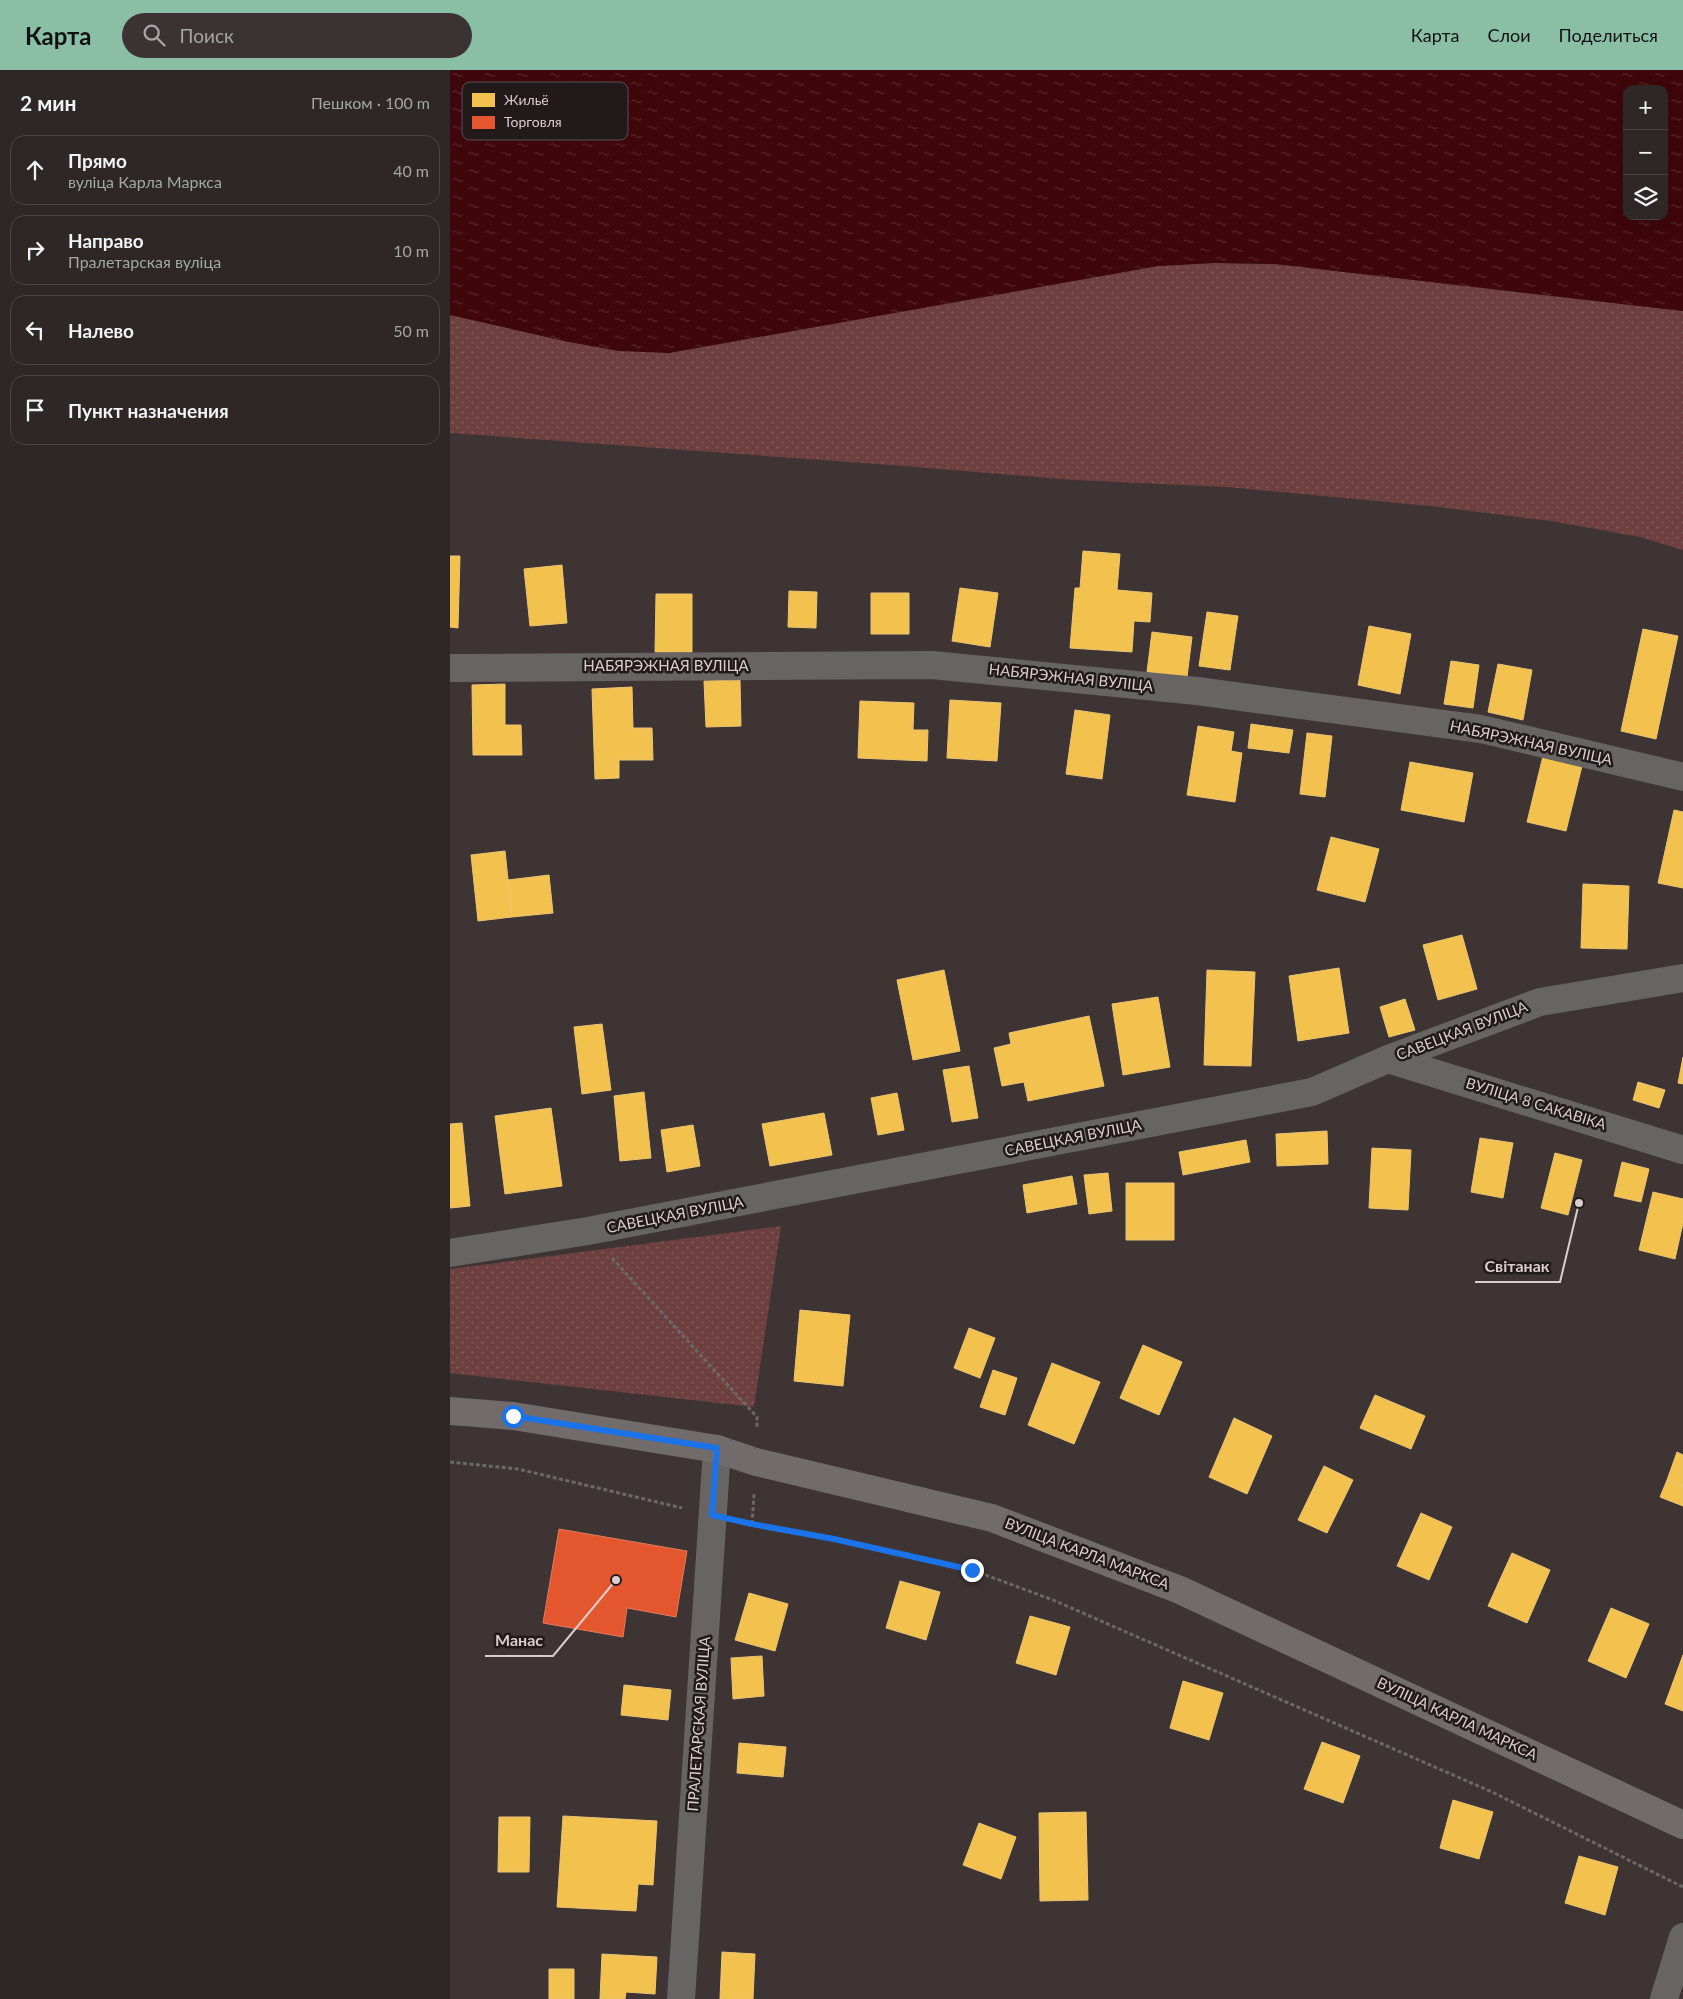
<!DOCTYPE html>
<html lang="ru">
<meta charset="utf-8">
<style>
:root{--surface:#2e2726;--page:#3a3332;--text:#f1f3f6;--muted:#a7a5a7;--line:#494443;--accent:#8abfa5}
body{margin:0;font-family:Lato,sans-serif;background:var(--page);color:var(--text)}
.controls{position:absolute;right:15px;top:15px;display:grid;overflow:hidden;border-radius:10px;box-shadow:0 5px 20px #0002}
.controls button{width:45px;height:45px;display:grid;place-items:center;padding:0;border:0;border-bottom:1px solid var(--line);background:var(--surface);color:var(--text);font:25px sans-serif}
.stop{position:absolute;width:15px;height:15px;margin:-11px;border:4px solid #1a73e8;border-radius:50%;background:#fff}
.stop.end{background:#1a73e8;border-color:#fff;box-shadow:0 1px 5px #0008}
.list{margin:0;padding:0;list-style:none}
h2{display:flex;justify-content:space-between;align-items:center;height:65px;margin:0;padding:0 20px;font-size:21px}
h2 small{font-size:16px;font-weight:400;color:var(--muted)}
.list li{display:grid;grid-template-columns:32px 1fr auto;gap:15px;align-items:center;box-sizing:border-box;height:70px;margin:0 10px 10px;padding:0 10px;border:1px solid var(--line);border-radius:15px}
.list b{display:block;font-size:19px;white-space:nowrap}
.list p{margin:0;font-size:16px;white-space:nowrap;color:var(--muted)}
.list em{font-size:16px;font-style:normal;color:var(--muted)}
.icon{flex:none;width:28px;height:28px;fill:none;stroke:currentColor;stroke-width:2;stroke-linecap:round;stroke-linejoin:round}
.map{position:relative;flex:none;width:1233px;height:1929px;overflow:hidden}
header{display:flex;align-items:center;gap:30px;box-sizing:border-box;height:70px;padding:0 25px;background:var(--accent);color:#111}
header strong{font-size:24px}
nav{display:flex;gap:28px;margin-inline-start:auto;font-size:18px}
.search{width:350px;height:45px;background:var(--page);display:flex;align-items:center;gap:12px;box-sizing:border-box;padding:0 18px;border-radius:28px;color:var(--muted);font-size:19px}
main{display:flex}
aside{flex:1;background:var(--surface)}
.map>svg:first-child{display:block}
.grass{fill:url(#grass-dots)}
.water{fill:url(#water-ripples);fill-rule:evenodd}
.homes{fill:#f2c14e;stroke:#ebc574}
.shops{fill:#e4572e;stroke:#e17b5e}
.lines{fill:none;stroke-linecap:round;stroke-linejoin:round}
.path{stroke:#6c6868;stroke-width:3;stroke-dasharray:4 2.5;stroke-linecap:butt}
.minor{stroke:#686463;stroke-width:28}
.major{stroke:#726b6b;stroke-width:28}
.route{stroke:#1a73e8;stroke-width:6}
.labels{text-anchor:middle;stroke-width:5;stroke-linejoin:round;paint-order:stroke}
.street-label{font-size:15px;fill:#dacecd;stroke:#221a1a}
.key{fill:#221a1a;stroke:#595050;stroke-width:1}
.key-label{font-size:14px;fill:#dacecd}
.leader{fill:none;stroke:#dacecd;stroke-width:2}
.callout-dot{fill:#dacecd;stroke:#221a1a;stroke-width:2}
.callout-label{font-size:16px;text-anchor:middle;font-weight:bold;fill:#dacecd;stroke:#221a1a;stroke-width:5;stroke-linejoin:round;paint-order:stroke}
</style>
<header>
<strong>Карта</strong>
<div class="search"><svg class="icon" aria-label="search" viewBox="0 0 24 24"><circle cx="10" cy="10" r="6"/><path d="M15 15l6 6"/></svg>Поиск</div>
<nav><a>Карта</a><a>Слои</a><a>Поделиться</a></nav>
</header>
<main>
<aside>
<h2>2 мин<small>Пешком · 100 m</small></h2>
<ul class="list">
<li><svg class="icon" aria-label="ahead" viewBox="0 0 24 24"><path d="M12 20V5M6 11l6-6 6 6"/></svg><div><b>Прямо</b><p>вуліца Карла Маркса</p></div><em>40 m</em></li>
<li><svg class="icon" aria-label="right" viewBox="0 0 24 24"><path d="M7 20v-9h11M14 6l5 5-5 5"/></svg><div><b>Направо</b><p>Пралетарская вуліца</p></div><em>10 m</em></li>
<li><svg class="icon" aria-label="left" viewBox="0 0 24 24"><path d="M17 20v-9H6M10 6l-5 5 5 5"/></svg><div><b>Налево</b></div><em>50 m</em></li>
<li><svg class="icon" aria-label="arrive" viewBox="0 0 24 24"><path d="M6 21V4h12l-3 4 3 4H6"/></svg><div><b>Пункт назначения</b></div></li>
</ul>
</aside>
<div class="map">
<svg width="1233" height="1929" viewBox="0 0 1233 1929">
<defs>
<pattern id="grass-dots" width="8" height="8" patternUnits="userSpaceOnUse" patternTransform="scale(1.25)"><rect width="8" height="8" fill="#6d403f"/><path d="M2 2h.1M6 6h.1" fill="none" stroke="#815a5a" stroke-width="1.8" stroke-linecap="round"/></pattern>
<pattern id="water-ripples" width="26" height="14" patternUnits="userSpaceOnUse" patternTransform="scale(1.25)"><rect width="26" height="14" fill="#3f060b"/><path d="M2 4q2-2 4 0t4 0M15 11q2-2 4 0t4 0" fill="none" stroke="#5a292d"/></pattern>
</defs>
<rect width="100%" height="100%" fill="#3d3433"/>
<path class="grass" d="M765,193l60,1 408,47v239l-43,-13 -89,-16 -121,-15 -204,-19 -152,-7 -170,-14 -454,-33v-118l119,27 100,11 489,-87z
M331,1156l-27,181 -304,-34v-104z"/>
<path class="water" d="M0,0h1233v241l-408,-47 -60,-1 -57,3 -489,87 -50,-2 -50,-9 -119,-27zM1177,19h37v127h-37z"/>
<path class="homes" d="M633,481l37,3 -3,36 35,3 -2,29 -16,-1 -2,31 -62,-4 5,-60h5z
M0,486h10l-2,72 -8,-1z
M112,495l5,58 -37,3 -6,-57z
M510,518l38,5 -8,54 -38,-6z
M339,521l28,1 -1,36 -28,-1z
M421,523h38v41h-38z
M206,524h36v58h-37z
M757,542l31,4 -8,54 -31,-4z
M919,556l42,8 -11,60 -42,-9z
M1193,559l35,7 -22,103 -35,-8z
M702,562l40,5 -5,40 -40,-5z
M1001,591l28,4 -6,43 -29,-4z
M1048,594l34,6 -9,50 -35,-8z
M290,610l1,46 -35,1 -2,-46z
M55,614v41h16l1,30h-49l-1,-70z
M182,617l1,41h19l1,32h-34v18l-24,1 -3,-90z
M500,630l51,3 -4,58 -50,-3z
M410,631l54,2 -1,27h15l-1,31 -69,-3z
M625,640l35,5 -8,64 -36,-5z
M801,654l42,6 -4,23 -41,-5z
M748,656l36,6 -3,19 11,2 -7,49 -48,-7z
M857,663l25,3 -7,61 -25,-3z
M1093,686l39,10 -16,65 -39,-9z
M960,692l63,11 -9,49 -63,-12z
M1224,740l9,2v76l-25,-5z
M881,767l48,12 -14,53 -48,-12z
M55,781l7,66 -34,4 -7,-66z
M99,805l4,38 -41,4 -4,-37z
M1133,814l46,2 -2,63 -46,-1z
M1012,865l15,54 -39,11 -15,-55z
M889,898l10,65 -51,8 -9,-65z
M494,900l16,81 -47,9 -16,-80z
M757,900l48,2 -4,94 -47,-1z
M708,927l12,70 -47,8 -11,-71z
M955,929l10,31 -26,7 -9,-30z
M639,946l15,70 -76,15 -4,-19 -22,4 -8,-38 17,-4 -2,-11z
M152,954l9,66 -29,4 -8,-67z
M1233,987v27l-5,-1z
M519,996l9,52 -26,4 -9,-52z
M1188,1012l27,8 -6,18 -26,-8z
M194,1022l7,66 -31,3 -6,-65z
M447,1023l7,37 -26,5 -7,-37z
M101,1038l11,78 -57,8 -10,-78z
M374,1043l8,42 -62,11 -8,-42z
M12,1053l8,83 -20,2v-84z
M243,1055l7,41 -33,6 -6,-42z
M877,1061l1,33 -51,2 -1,-32z
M1030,1068l33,5 -10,55 -32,-6z
M796,1070l4,22 -67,13 -4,-23z
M922,1078l39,2 -3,60 -39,-2z
M1105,1083l27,7 -14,55 -27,-7z
M1172,1092l27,7 -8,33 -27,-6z
M658,1103l4,38 -23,3 -5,-39z
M622,1106l5,28 -50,9 -4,-28z
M676,1113h48v57h-48z
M1203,1122l30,7v24l-8,36 -36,-9z
M350,1240l50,5 -7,71 -49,-5z
M519,1258l26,10 -15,40 -26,-10z
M693,1275l39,17 -23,53 -39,-17z
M602,1293l48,19 -26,62 -46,-19z
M543,1300l24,8 -12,37 -25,-8z
M925,1325l50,21 -14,33 -51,-21z
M784,1348l38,18 -25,58 -38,-17z
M1227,1382l6,3v31l-16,-6z
M874,1396l29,14 -26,53 -29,-13z
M1217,1410l16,6v20l-23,-9z
M971,1443l31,14 -23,53 -32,-14z
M1062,1483l38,17 -23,53 -39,-17z
M450,1511l40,11 -14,48 -40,-12z
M299,1523l39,11 -13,47 -40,-11z
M1161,1538l38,16 -23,54 -38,-17z
M580,1546l40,11 -14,48 -40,-12z
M1233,1585v56l-18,-7z
M312,1586l2,40 -31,3 -2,-41z
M733,1611l40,12 -14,47 -39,-12z
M174,1615l47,5 -3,30 -47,-5z
M872,1672l38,14 -17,47 -39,-14z
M289,1673l47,4 -3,30 -46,-4z
M1003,1730l40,12 -14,47 -39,-11z
M636,1742l2,88 -48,1 -1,-88z
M113,1746l94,5 -4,64 -15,-1 -2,27 -79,-4z
M49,1747h31l-1,55h-31z
M529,1753l37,14 -15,42 -38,-14z
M1129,1786l39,11 -13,48 -40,-12z
M272,1882l33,2 -2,45h-33z
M152,1884l55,3 -2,37 -29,-2 -1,7h-25z
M99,1899h25v30h-25z"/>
<path class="shops" d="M109,1459l128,22 -11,66 -49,-9 -4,29 -80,-14z"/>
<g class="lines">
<path class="path" d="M162,1188l145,159v11
M0,1392l68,7 164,39
M294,1453l90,16 138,31 81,30 439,192 191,95
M302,1454l2,-30"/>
<path class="minor" d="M0,598l482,-3 265,26 284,38 202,48
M938,989l295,91
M0,1183l138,-22 724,-139 76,-33 152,-57 143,-24
M231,1929l36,-550
M1214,1929l19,-62"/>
<path class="major" d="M0,1341l63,5 204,33 39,13 236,56 188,72 503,235"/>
</g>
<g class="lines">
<path class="route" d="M63,1346l204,32 -5,67 40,9 82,15 138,31"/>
</g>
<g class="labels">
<g class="street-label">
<text x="216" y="601">НАБЯРЭЖНАЯ ВУЛІЦА</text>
<text transform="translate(621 608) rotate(6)" y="5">НАБЯРЭЖНАЯ ВУЛІЦА</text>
<text transform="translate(1081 673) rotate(12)" y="5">НАБЯРЭЖНАЯ ВУЛІЦА</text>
<text transform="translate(1012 961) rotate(-21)" y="5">САВЕЦКАЯ ВУЛІЦА</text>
<text transform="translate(1086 1034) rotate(17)" y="5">ВУЛІЦА 8 САКАВІКА</text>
<text transform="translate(623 1068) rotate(-11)" y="5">САВЕЦКАЯ ВУЛІЦА</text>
<text transform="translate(225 1145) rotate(-11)" y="5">САВЕЦКАЯ ВУЛІЦА</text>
<text transform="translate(637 1484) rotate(21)" y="5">ВУЛІЦА КАРЛА МАРКСА</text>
<text transform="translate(1007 1649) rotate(25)" y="5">ВУЛІЦА КАРЛА МАРКСА</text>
<text transform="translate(249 1654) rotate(-86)" y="5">ПРАЛЕТАРСКАЯ ВУЛІЦА</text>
</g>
</g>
<rect x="12" y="12" width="166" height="58" rx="8" class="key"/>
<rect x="22" y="23" width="23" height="14" fill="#f2c14e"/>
<rect x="22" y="46" width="23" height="13" fill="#e4572e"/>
<g class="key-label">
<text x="54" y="35">Жильё</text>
<text x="54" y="57">Торговля</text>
</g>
<path class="leader" d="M1129 1133L1110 1212H1025M166 1510L103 1586H35"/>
<g class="callout-dot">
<circle cx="1129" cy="1133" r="5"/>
<circle cx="166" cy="1510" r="5"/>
</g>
<g class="callout-label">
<text x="1067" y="1202">Світанак</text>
<text x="69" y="1576">Манас</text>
</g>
</svg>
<div class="controls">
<button>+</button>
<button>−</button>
<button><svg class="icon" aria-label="layers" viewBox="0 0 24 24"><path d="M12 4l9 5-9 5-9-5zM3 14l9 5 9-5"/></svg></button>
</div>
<div class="stop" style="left:63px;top:1346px"></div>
<div class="stop end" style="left:522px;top:1500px"></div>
</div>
</main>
